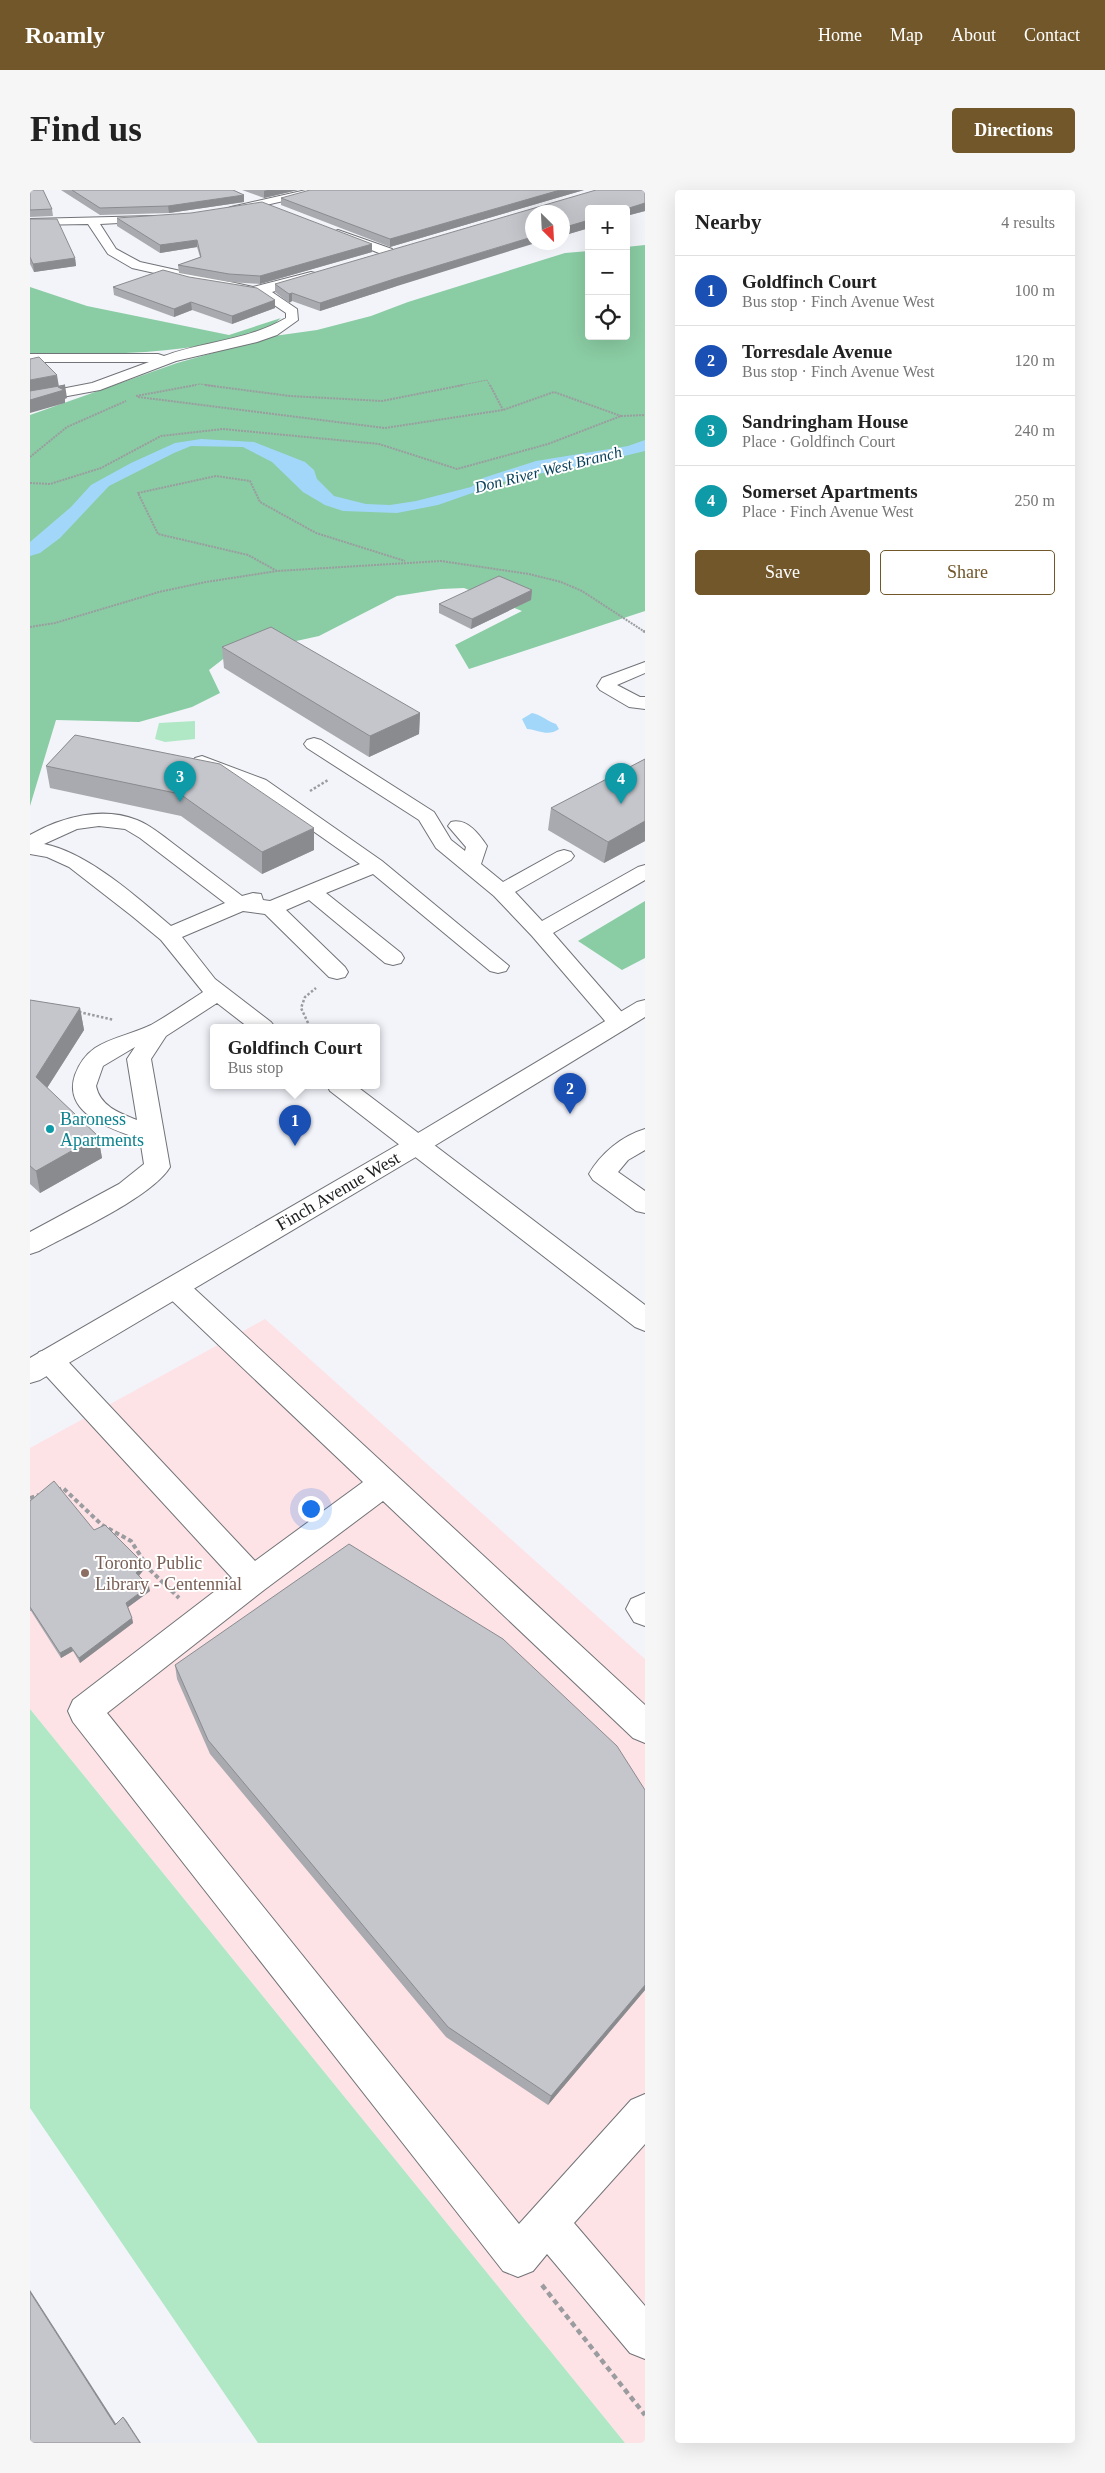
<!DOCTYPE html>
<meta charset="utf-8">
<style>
:root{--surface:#fff;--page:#f6f6f6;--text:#222;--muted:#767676;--line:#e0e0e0;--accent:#715729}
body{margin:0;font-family:"Times New Roman",serif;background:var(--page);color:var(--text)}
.controls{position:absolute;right:15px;top:15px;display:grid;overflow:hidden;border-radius:5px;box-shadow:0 5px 20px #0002}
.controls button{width:45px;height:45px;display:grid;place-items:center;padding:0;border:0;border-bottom:1px solid var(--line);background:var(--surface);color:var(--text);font:25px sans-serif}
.compass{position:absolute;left:495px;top:15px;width:45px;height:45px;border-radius:50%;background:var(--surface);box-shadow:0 5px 20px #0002;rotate:156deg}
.you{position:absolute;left:280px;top:1318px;width:18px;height:18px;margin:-12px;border:4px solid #fff;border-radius:50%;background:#1a73e8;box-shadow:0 0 0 8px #1a73e833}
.badge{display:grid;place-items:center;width:32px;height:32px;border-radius:50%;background:var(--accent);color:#fff;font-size:16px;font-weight:700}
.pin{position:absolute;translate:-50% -41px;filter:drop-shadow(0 1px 2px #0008)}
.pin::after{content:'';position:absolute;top:26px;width:18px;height:15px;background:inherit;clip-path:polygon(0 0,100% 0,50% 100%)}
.popup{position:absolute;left:180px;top:834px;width:170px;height:65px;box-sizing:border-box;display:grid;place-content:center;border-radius:5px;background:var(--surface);filter:drop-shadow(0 1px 4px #0005);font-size:16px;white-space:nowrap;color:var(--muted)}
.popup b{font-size:19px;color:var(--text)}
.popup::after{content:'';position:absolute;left:50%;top:100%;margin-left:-10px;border:10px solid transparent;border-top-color:var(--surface)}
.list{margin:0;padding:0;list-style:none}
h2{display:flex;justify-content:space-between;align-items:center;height:65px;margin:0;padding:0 20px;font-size:21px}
h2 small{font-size:16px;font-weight:400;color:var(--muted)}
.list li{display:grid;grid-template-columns:32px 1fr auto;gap:15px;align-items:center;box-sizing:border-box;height:70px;padding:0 20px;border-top:1px solid var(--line)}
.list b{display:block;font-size:19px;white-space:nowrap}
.list p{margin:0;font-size:16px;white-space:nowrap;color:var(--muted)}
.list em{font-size:16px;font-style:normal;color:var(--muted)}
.actions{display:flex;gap:10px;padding:15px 20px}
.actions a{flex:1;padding:11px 0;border:1px solid var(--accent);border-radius:5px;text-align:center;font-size:18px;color:var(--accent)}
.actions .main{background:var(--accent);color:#fff}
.icon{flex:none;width:28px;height:28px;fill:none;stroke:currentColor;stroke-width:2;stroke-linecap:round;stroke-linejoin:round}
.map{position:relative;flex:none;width:615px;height:2253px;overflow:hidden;border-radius:5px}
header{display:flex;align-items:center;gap:30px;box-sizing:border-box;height:70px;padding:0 25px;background:var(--accent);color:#fff}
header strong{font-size:24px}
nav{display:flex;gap:28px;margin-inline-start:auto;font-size:18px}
.intro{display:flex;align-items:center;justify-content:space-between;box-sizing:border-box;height:120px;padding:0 30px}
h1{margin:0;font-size:35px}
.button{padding:12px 22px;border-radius:5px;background:var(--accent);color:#fff;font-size:18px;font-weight:700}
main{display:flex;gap:30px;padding:0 30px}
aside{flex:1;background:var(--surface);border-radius:5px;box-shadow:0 5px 20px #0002}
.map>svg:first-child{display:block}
.commercial{fill:#fee3e6}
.green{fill:#b0e7c4}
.forest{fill:#8acca3}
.water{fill:#a3d7f9}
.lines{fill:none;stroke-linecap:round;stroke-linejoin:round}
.minor-casing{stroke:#717378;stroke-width:2}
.major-casing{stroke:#717378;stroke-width:2}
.path-far4{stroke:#9a9ca0;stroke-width:1;stroke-dasharray:2 1;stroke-linecap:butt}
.path-far3{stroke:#9a9ca0;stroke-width:2;stroke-dasharray:2 1;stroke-linecap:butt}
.path-far2{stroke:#9a9ca0;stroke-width:2.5;stroke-dasharray:2.5 2;stroke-linecap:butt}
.path-far1{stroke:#9a9ca0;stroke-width:4;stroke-dasharray:4.5 3;stroke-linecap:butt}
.path{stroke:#9a9ca0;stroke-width:4.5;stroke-dasharray:5.5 4;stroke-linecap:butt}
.minor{fill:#fff;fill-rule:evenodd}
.major{fill:#fff;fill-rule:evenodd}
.wall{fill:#a9aaaf}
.shaded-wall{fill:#8a8b8f}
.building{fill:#c5c6cc;stroke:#8a8b8f}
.culture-dot{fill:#0f9aa8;stroke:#fff;stroke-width:2}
.education-dot{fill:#8d6e63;stroke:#fff;stroke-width:2}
.labels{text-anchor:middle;stroke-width:4;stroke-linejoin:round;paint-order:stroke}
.far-water-label{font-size:16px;font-style:italic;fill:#063f5a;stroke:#fff}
.culture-label{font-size:18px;fill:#0d838f;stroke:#fff;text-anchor:start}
.street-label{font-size:18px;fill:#1b1c1e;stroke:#fff}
.education-label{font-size:18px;fill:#785e54;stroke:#fff;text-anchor:start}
</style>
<header>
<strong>Roamly</strong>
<nav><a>Home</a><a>Map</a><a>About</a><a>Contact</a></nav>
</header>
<div class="intro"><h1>Find us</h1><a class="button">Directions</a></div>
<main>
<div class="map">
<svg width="615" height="2253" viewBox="0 0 615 2253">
<rect width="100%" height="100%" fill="#f2f4fa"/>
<path class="commercial" d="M235,1129l380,340v784h-20l-595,-734v-261z"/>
<path class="green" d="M165,531v18l-30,3 -10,-3 4,-16z
M0,1519l595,734h-367l-228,-335z"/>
<path class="forest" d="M615,55v366l-176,58 -14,-24 67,-34 -58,-23 -23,1 -44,7 -78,40 -92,20 -18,14 11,23 -28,14 -53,15 -83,-2 -26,86v-391l147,-52 97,-27 43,-6 54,-14 37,-14 157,-49 24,-2v85h37v-89z
M0,97l57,19 142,29 52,-17c-9,10 -25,14 -37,18 -70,20 -142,18 -214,17z
M615,711v57l-23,12 -44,-29z"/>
<path class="water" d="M171,249l53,3 51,20 9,8 3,9 17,17 32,8 24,1 26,-4 55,-14 12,-9 53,-17 92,-15 17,-6v11l-62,15 -68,12 -77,27 -41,8 -54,-2 -18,-6 -22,-13 -31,-30 -29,-15 -52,-1 -17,7 -65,33 -49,52 -20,15 -10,3v-14l41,-35 20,-22 40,-22 44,-20z
M502,523c8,1 15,8 24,11l3,5c-11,8 -20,1 -32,0l-5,-10z"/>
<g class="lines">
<g class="minor-casing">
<path id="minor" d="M276,0h19l-2,2 -92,21 -6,-3 6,-3z
M123,26l6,3 -2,2 -57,3 16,25 24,13 113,25 58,-15 4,1 2,3 -2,3 -43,13 25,17 1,11 -21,15 -20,7 -81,19 -76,29 -70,13v-8l62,-12 57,-21h-119v-8h128l6,2c40,-15 83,-15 122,-38v-5l-28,-19 -5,1 -121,-27 -24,-14 -20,-30 -58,1v-6z
M308,40l54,19 2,3 -6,4 -4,-1 -50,-20 -2,-2z
M615,472v11l-28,12 23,12h5v12l-16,-2 -29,-17 -3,-4 5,-8z
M284,548l7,2 113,72 17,28 14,11 1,-4 -18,-21 3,-4c16,-4 28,12 36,24l-6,18 22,18 54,-30 7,-2 7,2 3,4 -3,4 -56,32 27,29 96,-54 7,-2v15l-92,53 74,85 4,5 -4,5 -8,2 -8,-2 -79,-92 -38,-40 -58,-48 -17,-28 -112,-72 -3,-4 3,-4z
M172,566l64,24 116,81 127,105 -3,5 -8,2 -8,-2 -117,-97 -47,19 75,60 3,5 -3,5 -8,2 -8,-2 -76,-63 -23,10 59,57 3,5 -3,5 -8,2 -8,-2 -64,-63 -22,-3 -61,26 33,42 56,43 4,5h-27l-31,-24 -51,33 -15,23 19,108c-18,30 -98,66 -131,84l-9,3v-22l89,-48 25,-20 -4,-25c-28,-10 -78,-25 -65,-64 4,-11 10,-20 20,-27 17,-11 38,-14 56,-23 18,-10 35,-22 52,-33l-42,-52 -29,-24 -63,-49 -22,-10 -17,-3v-19c31,-18 72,-29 107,-15 13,5 26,16 38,25 22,17 45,34 67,51l11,-3 8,1 2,6 7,1 90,-37 -108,-76 -57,-22 -3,-4 3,-4zM69,636l26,3 15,9 85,65 -54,23c-33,-28 -84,-74 -127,-82l33,-15zM105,857l-8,12 10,61c-18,-7 -37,-14 -41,-34l7,-20z
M297,895h28l290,220v26l-10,-4 -305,-236z
M615,939v21l-17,10 -10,12 27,19v22l-9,-2 -43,-31 -4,-6c12,-21 33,-38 56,-45z
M145,1087l10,3 460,425v38l-12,-5 -250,-237 -119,89 -157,123 412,511 112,-124 14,-6v50l-71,79 71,83v53l-15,-6 -83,-99 -14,17 -15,6 -15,-6 -430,-549 -5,-11 5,-11 159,-122 -193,-210 -4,-8 4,-8 10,-3 10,3 196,209 108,-79 -198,-188 -4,-7 4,-7z
M615,1403v33l-11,-4 -8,-13 5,-10z"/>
</g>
<g class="major-casing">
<path id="major" d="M615,810v17l-219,134 -386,229 -10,3v-25l378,-219 229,-137z"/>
</g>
<path class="path-far4" d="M159,196l11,-2 15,2
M427,196l30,-6 3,6"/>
<path class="path-far3" d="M175,195l85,11 92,5 81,-16
M460,195l13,25
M106,206l60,-11
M108,207l247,31 118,-18 51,-18 67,24
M0,267l37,-30 59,-26
M0,293l20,1 51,-16 60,-32 62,-7 156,15 78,25 91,-25 73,-28 24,-1
M247,381l-29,-16 -90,-21 -20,-41 78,-17 34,5 10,21 56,31 89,28
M0,437l25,-4 104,-31 47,-10 71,-11 164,-10 88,13 32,8 21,9 63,41"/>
<path class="path-far2" d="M613,441l2,1
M280,601l18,-11
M49,822l35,8
M280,837l-9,-19 4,-11 11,-9"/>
<path class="path-far1" d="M27,1300l6,-2 39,37 29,16 18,28 30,29
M0,1308l9,-3"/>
<path class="path" d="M512,2095l103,130"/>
<use href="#minor" class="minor"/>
<use href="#major" class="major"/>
</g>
<path class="wall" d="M0,0l22,19 1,7 -23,1z
M31,0h172l11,5v7l-75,11 -69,2z
M212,0h56l-34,8z
M554,0l-194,57 -109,-42v-7z
M615,0v21l-19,5v-7l-37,19 -27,8v-24l-168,75 -74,24 -28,-10 -3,2 -14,-11v-8z
M87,28l255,34 -112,32 -31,-2 -50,-9 -1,-8 22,-8 -3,-10 -37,6 -43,-27z
M0,29l45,39 1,8 -42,6 -4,-8z
M83,97l162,13v8l-43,16 -40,-14 -18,7 -60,-22z
M502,400l-1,10 -60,29 -32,-16v-9z
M192,457l198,66 -1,21 -50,23 -145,-89z
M45,545l239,115 -52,24 -81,-58 -131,-28 -4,-22z
M615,569v82l-41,22 -56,-33 3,-22z
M0,810l50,8 4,22 -37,58 51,48 4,22 -62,35 -10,-9z
M0,1311l64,29 50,34 1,4 -6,8 11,15 -22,16 4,11 1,5 -53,40 -7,-12 -12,7 -30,-47h-1z
M145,1475l470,325 -97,115 -102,-68 -236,-283 -33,-75z"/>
<path class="shaded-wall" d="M237,0h31l-34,8v-7z
M530,0h24l-194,57v-8z
M214,5v7l-75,11 -1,-7z
M615,13v8l-19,5v-7z
M559,30v8l-27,8v-8z
M502,47v5h7l-145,45 -74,24v-8l74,-24z
M167,50v7l-37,6v-8z
M342,54v8l-112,32v-8z
M45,68l1,8 -42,6 -1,-8z
M262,103v8l-3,2v-9z
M245,110v8l-43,16v-8z
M161,112l1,8 -18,7v-8z
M27,185l2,12 6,-2 2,13 -2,1v4l-35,10v-33z
M502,400l-1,10 -60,29 1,-10z
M390,523l-1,21 -50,23 1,-21z
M615,631v20l-41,22 4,-21z
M284,638v22l-52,24v-22z
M50,818l4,22 -44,69 -4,-22z
M68,946l4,22 -62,35 -4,-22z
M114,1374l1,4 -8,10 -1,-5z
M119,1396l1,5 -23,17 -1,-5z
M102,1428l1,5 -53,40 -1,-5z
M41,1457l2,4 -12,7 -1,-5z
M615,1795v5l-97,115 3,-9z
M0,2100l88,137 -3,-2 -85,-133z
M93,2227l3,3 15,23h-1z"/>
<path class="building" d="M0,0h13l9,19 -22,1z
M42,0h161l11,5 -76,11 -68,2z
M280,0h250l-170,49 -109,-41z
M566,0h49v13l-19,6h-37v11l-27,8v-16h-30v25l-138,42 -74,24 -28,-10 -3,1 -14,-10z
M232,12l110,42 -112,32 -31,-2 -51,-9 23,-8 -4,-17 -37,5 -43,-27 74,-5z
M0,29h27l18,39 -42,6 -3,-7z
M133,80l26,7 68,11 18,12 -43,16 -41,-14 -17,7 -61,-22z
M9,167l18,18 -27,5v-21z
M35,195l-7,2 6,3 -34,10v-9z
M469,386l33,14 -60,29 -33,-15z
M241,437l149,86 -50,23 -148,-89z
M45,545l145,29 94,64 -52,24 -82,-58 -134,-28z
M615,569v62l-37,21 -57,-34z
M0,810l50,8 -44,69 62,59 -62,35 -6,-5z
M24,1291l40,49 11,-5 39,39 -8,9 13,13 -23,17 6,15 -53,40 -8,-11 -11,6 -30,-46v-106z
M319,1354l154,95 114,107 28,44v195l-94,111 -103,-69 -240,-287 -33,-75z
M0,2102l85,133 8,-8 17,26h-110z"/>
<circle class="culture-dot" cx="20" cy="939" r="5"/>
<circle class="education-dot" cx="55" cy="1383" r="5"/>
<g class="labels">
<g class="far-water-label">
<text transform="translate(518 279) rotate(-14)" y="6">Don River West Branch</text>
</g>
<g class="culture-label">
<text x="30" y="935">Baroness<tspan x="30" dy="21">Apartments</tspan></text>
</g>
<g class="street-label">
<text transform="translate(308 1001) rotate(-30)" y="6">Finch Avenue West</text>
</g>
<g class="education-label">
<text x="65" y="1379">Toronto Public<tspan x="65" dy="21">Library - Centennial</tspan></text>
</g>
</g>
</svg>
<div class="controls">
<button>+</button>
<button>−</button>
<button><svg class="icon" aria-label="locate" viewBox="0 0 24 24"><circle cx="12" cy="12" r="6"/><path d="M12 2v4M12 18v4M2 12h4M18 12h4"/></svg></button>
</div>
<svg class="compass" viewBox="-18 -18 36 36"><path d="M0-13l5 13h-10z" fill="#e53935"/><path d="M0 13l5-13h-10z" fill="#767676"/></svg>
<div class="you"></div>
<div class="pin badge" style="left:265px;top:956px;background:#1a4fb4">1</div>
<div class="popup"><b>Goldfinch Court</b>Bus stop</div>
<div class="pin badge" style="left:540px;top:924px;background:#1a4fb4">2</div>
<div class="pin badge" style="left:150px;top:612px;background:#0f9aa8">3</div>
<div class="pin badge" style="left:591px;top:614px;background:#0f9aa8">4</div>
</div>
<aside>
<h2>Nearby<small>4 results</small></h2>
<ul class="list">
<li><span class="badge" style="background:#1a4fb4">1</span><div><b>Goldfinch Court</b><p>Bus stop · Finch Avenue West</p></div><em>100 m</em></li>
<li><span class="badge" style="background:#1a4fb4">2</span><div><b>Torresdale Avenue</b><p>Bus stop · Finch Avenue West</p></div><em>120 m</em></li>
<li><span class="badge" style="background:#0f9aa8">3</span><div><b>Sandringham House</b><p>Place · Goldfinch Court</p></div><em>240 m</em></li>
<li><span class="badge" style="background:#0f9aa8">4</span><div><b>Somerset Apartments</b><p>Place · Finch Avenue West</p></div><em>250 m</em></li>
</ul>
<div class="actions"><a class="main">Save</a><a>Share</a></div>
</aside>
</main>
